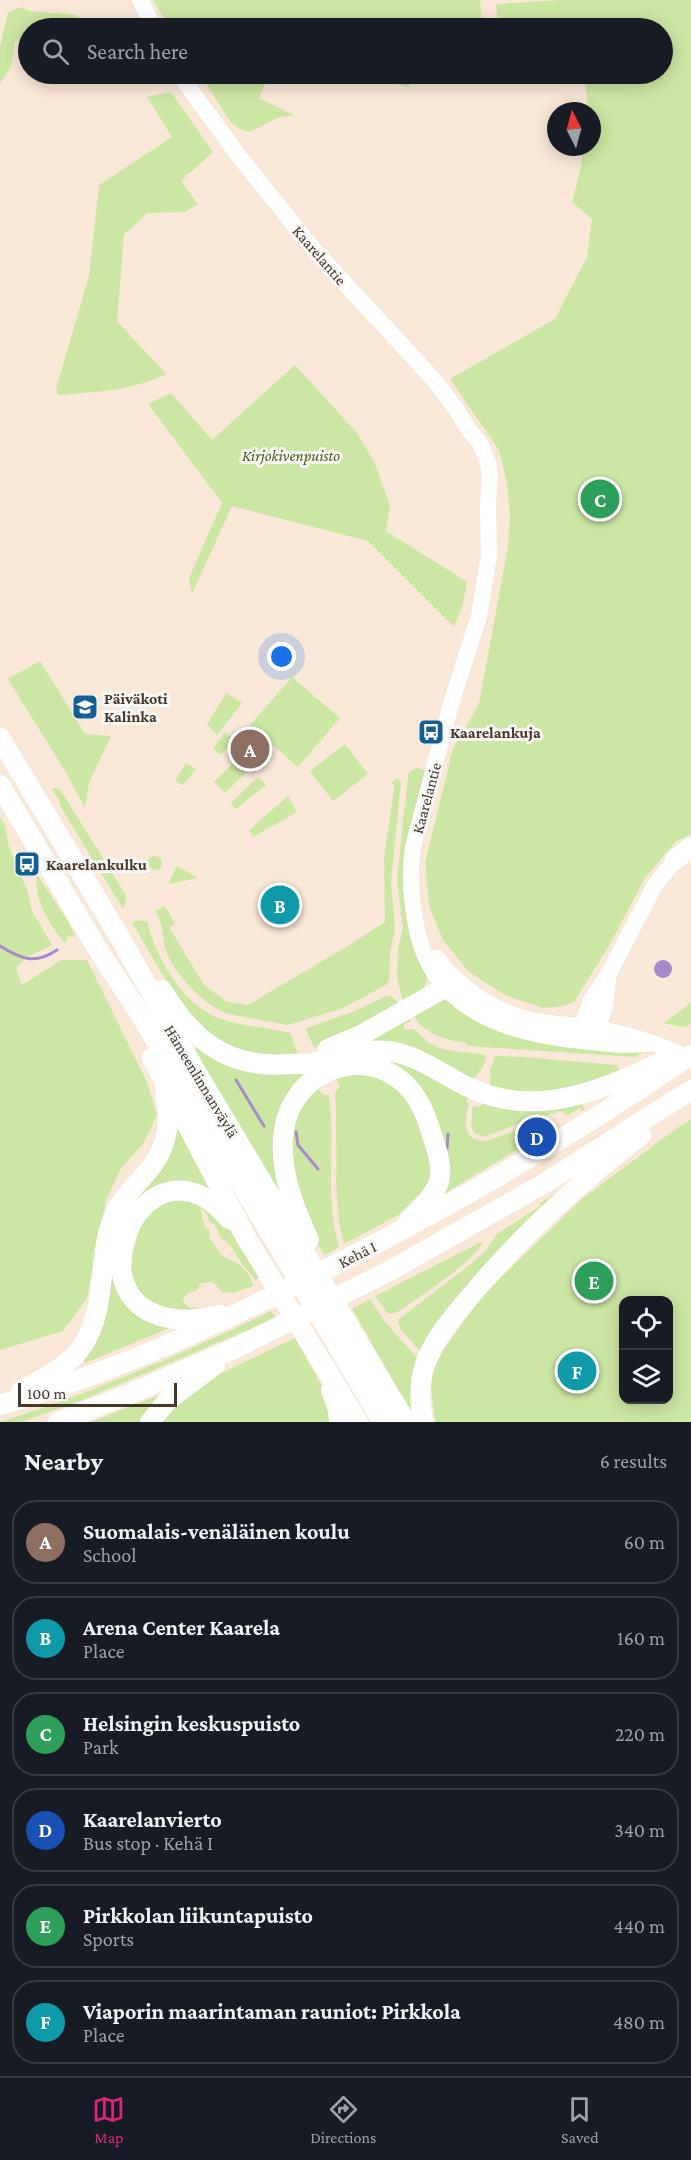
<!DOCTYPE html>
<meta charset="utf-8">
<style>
:root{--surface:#171b24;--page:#20242c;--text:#f1f3f6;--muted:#9ea1a6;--line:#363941;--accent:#db2777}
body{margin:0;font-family:"Crimson Pro",serif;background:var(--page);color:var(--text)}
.controls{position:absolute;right:18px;bottom:18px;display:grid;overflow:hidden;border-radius:12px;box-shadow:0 3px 15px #0003}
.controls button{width:54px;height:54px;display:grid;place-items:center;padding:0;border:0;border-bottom:2px solid var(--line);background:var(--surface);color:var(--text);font:30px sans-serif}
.compass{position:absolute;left:547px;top:102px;width:54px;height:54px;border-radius:50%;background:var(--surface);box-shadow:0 3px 15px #0003;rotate:354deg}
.scale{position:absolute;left:18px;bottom:15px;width:159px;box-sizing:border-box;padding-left:6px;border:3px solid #483727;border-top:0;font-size:16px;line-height:21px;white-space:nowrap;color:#483727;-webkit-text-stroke:4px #f8f8f8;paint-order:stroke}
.you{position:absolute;left:282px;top:657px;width:21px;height:21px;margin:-15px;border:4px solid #fff;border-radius:50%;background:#1a73e8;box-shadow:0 0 0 9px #1a73e833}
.badge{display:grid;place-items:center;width:39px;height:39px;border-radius:50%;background:var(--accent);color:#fff;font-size:20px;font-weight:700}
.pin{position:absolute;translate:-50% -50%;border:3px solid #fff;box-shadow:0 2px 6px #0006}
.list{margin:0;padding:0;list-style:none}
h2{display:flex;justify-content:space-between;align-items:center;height:78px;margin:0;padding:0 24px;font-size:26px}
h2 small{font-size:20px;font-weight:400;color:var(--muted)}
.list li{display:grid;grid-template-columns:39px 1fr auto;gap:18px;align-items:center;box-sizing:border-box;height:84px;margin:0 12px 12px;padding:0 12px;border:2px solid var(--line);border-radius:24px}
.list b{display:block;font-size:22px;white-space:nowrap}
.list p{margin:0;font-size:20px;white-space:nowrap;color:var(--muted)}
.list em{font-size:20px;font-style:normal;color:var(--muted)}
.icon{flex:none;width:33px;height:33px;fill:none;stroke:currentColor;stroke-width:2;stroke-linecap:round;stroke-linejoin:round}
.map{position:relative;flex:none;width:691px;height:1422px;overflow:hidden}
.search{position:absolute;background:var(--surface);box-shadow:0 3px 15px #0003;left:18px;right:18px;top:18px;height:66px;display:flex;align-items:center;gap:15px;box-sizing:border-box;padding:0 21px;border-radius:33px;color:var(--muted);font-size:22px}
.sheet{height:654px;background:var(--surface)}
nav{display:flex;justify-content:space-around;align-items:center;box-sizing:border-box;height:84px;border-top:2px solid var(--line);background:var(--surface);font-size:16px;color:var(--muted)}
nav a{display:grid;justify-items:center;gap:3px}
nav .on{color:var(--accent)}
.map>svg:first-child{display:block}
.green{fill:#cce6a3;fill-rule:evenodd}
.water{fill:#a78ac9}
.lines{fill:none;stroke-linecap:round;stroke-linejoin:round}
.stream{stroke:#a78ac9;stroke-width:3}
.major{stroke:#fff;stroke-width:16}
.highway{stroke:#fff;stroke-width:20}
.labels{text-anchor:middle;stroke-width:6;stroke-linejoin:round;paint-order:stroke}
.street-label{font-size:16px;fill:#483727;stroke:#f8f8f8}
.park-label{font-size:16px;font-style:italic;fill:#485e14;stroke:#f8f8f8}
.poi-label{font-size:16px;font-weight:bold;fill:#483727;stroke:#f8f8f8;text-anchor:start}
</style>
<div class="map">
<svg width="691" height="1422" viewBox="0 0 691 1422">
<rect width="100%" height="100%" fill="#f9e8d8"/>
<path class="green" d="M153,0h327l2,28h-312z
M561,0h130v833l-8,6 -6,1 -32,38 -35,66 -36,58 -10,4 -21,2 -38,-13 -36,-23 -26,-32 -14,-34 -4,-44 28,-113 26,-45 29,-158 2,-30 -3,-33 -8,-33 -49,-71 105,-60 32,-62 5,-38 -20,-17 9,-35 2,-20h9v-36h-4l-3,-37h77v-46h-164l-2,-24z
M21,7l9,4 47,4 11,13h-60v5l-6,9 -7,-1 -4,26 -11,16v-37l8,-33z
M200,74h69l-10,24 35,17 -17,3 -27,14 -12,-4 -7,-5z
M355,74h57l-3,13z
M171,92l42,60 -32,29 17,23 -13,8 -38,1 -23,22 -7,86 49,53c-35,17 -70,18 -108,21l-2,-6 33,-113 10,-91 73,-48 -25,-40z
M295,365l62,68 18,31 15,41 -4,26 81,51 -4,22 -9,23 -86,-86 -136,-35 -40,88 -3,-16 33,-75 -74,-99 23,-11 41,47z
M40,661l45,73 26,2 -22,47 -4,25 -20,-37 -57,-92z
M292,677l48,41 -42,49 -48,-42z
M226,693l16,10 -25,32 -10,-10z
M225,732l9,7 -13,16 -8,-6z
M345,744l23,30 -35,27 -23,-30z
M249,747l11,12 -35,34 -11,-11z
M186,763l10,6 -13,16 -8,-4z
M417,768l8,2 -21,94 -1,27 24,86 -3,13 -94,52 -16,6 -8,-19 4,-2 42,-15 34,-16h5l7,6h5l-6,-24 1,-29 5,-21 -6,-48 11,-104 1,-4z
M258,777l8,8 -30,24 -5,-6z
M398,778l3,5 -10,99 4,47 -5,25 -1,27 -3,4 -43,23 -55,17 -60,-11c-23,-8 -57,-42 -63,-67 -3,-11 -2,-26 -10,-36l10,-5 10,18 -6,3 35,58 23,17 21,3 103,-61 34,-22 -1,-64 10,-70 -2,-6z
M57,788l3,1 65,105 1,8 -3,7 -64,-105 1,-2 -8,-13z
M288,796l9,16 -44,25 -4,-7z
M0,817l5,9 4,21 18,43 5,21 20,34 -27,13 -9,10 6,17 39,-25h26l59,120 11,35 -13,27 -24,28 -14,30 -19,98 -24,33 -63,19z
M148 863a7 7 0 1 1 14 0a7 7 0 1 1-14 0Z
M177,866l21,12 -30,6z
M37,875l29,43 10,19 -8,-1 -2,8c-15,-16 -33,-45 -29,-69z
M139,920l8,2c10,37 36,84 74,97 23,8 47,8 69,14l8,20c-98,12 -122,-59 -166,-130z
M444,999l200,52 -8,6 -169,-11v-3c-21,-3 -42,-8 -53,-27l-5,2 2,4 -6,1 -2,6h11c27,28 37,19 71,26l1,4 -4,9 -10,13 -117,-36z
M691,1003v21l-7,3 -21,-4z
M196,1047l21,13 84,11 2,4 -9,8 -12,20 2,3 -3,86 -3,-1 -84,-141z
M367,1055l35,6 67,34 -3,6 3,3c-5,14 -6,36 14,37 10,0 43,-16 54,-20l6,10h-6l-6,4 -1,7 -93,56 -1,-70z
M495,1056l27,1 95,8 3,6 -47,18 -43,4 -41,-6 2,-8 -1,-8z
M337,1074l41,2 28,19 26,55 1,29 -27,32 -62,33c-13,-50 -5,-101 -9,-152l5,-5 -5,-11z
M315,1084l8,11h6c7,52 -5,101 10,152l-14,8 -9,-13 -19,-51 -8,-63z
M484,1101l96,1 5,7 -3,2 -2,-3 -13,8 -5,-5 -45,13 -32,13 -11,-4 -3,-8 2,-19 7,1z
M691,1120v302h-255l-2,-7 -3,-27 2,-18 13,-24 35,-49 102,-99 97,-72zM624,1300h44v100h-44z
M175,1122l43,74 -65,-4 -36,87 58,47 -90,37 -2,-3 30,-125z
M563,1189l-140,165 -22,-24 -3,-8 1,-3 72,-55 15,-14 11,-16 43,-28v-3z
M186,1195l37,25 36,57 -3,3c-5,-6 -11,-12 -16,-19 -6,-8 -8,-19 -19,-22l-7,-15 -5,-2 -2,-9 -7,-5 5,19 4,3 1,9 12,17 17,8 10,11 4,11 -20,7 -11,-1 -9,-10 -13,1 -2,7 -10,3 -5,5 1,5 6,5 9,-1 -1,4 -23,2 -37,-19 -9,-27 3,-3c1,-20 8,-37 17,-56z
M483,1241c-7,20 -67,58 -87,72l-8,1 -13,-18z
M370,1299l16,24 34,38 -7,56 -60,-107v-2z
M271,1311l5,7 -196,83 -59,21h-21c94,-30 183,-68 271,-111z
M295,1338l32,57 6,27h-176l52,-43z
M165,1393l-22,29h-52z"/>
<path class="water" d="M654 969a9 9 0 1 1 18 0a9 9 0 1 1-18 0Z"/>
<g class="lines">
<path class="stream" d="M0,946c21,13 35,19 57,4
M236,1080l28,46
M296,1132l2,13 20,24
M447,1148l1,-14"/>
<path class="major" d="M140,0l14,28
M179,74l59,81 77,96 120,130 21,28 13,21 11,13 8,20 2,14 -2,26 1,52 -10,61 -28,88 -38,143c-4,26 -2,48 2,73 12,84 82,112 158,120 26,3 51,7 77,3
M437,958c25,33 62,57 103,64 19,3 40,3 59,7 32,6 62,15 91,30
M585,1035l-3,-9 10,-28 16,-23 47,-90 20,-25
M592,1036c12,-16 14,-38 16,-58"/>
<path class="highway" d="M0,738l119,198 79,139 208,347
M0,785l100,168 40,61 243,408
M675,860l16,-13
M162,990c30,50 67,80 128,74 8,0 15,0 23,-1 25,-6 49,-15 75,-12 32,4 58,27 87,39 67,29 134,-3 195,-32
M328,1049l33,-14 85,-48 13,-2
M152,1058l95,181 111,183
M309,1240c-15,-32 -31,-73 -25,-110 8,-57 77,-87 121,-46 14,13 21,31 26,48 16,47 13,54 -22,87
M220,1315c-17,3 -34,7 -51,3 -102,-18 -22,-195 60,-99
M331,1390l7,20 1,12
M21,1391c22,-13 48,-24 62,-46 26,-40 13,-90 32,-132 8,-16 22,-29 34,-43 18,-22 23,-49 16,-77
M0,1405c114,-32 221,-82 327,-136 126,-64 247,-134 364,-214
M58,1422l74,-29 108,-47 153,-77 152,-86 146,-93
M150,1422l17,-21 48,-36
M423,1422c-3,-17 -4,-38 1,-54 9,-30 31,-53 50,-76 50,-59 106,-110 167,-157"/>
</g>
<defs>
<g id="school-square" transform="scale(1.35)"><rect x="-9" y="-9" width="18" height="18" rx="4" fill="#145e91" stroke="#f8f8f8"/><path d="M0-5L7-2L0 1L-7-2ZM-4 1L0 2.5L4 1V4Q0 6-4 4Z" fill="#fff"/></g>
<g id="bus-square" transform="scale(1.35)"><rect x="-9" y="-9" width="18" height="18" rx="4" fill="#145e91" stroke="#f8f8f8"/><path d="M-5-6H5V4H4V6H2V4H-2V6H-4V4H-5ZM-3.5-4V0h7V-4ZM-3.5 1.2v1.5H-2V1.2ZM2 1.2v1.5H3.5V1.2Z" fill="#fff"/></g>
</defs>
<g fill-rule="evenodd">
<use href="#school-square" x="85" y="707"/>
<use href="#bus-square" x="431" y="732"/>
<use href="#bus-square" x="27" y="864"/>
</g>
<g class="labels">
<g class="street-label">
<text transform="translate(320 255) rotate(49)" y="6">Kaarelantie</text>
<text transform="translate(426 798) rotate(-75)" y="6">Kaarelantie</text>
<text transform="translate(202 1081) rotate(59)" y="6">Hämeenlinnanväylä</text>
<text transform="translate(357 1254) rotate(-27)" y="6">Kehä I</text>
</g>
<g class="park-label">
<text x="291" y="461">Kirjokivenpuisto</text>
</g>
<g class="poi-label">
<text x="104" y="704">Päiväkoti<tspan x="104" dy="18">Kalinka</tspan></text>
<text x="450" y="738">Kaarelankuja</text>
<text x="46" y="870">Kaarelankulku</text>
</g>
</g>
</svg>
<div class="controls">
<button><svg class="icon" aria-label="locate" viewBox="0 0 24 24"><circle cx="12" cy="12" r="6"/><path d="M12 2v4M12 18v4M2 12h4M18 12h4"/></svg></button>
<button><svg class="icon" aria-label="layers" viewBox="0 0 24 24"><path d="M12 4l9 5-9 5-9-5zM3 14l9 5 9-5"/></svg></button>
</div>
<svg class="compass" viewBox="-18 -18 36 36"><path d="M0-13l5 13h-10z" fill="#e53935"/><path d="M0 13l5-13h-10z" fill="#9ea1a6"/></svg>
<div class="scale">100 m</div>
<div class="you"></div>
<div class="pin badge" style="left:250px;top:749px;background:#8d6e63">A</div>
<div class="pin badge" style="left:280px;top:905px;background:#0f9aa8">B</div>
<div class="pin badge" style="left:600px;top:499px;background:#2e9e5b">C</div>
<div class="pin badge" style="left:537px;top:1137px;background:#1a4fb4">D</div>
<div class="pin badge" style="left:594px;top:1281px;background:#2e9e5b">E</div>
<div class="pin badge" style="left:577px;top:1371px;background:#0f9aa8">F</div>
<div class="search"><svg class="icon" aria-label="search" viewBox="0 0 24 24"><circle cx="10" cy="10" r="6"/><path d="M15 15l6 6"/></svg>Search here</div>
</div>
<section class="sheet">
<h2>Nearby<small>6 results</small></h2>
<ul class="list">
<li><span class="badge" style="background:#8d6e63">A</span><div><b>Suomalais-venäläinen koulu</b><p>School</p></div><em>60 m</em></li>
<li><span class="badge" style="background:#0f9aa8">B</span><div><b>Arena Center Kaarela</b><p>Place</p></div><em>160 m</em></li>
<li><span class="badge" style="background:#2e9e5b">C</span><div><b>Helsingin keskuspuisto</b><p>Park</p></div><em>220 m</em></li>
<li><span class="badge" style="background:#1a4fb4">D</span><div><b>Kaarelanvierto</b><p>Bus stop · Kehä I</p></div><em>340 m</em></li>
<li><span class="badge" style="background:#2e9e5b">E</span><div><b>Pirkkolan liikuntapuisto</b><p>Sports</p></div><em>440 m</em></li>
<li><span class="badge" style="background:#0f9aa8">F</span><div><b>Viaporin maarintaman rauniot: Pirkkola</b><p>Place</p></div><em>480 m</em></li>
</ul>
</section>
<nav>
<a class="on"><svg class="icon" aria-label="map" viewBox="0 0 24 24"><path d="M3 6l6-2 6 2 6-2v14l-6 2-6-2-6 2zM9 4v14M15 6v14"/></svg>Map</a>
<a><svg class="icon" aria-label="directions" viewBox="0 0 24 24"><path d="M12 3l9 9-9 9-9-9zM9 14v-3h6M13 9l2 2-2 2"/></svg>Directions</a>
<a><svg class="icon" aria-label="saved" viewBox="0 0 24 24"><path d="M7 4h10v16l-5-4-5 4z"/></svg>Saved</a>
</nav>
